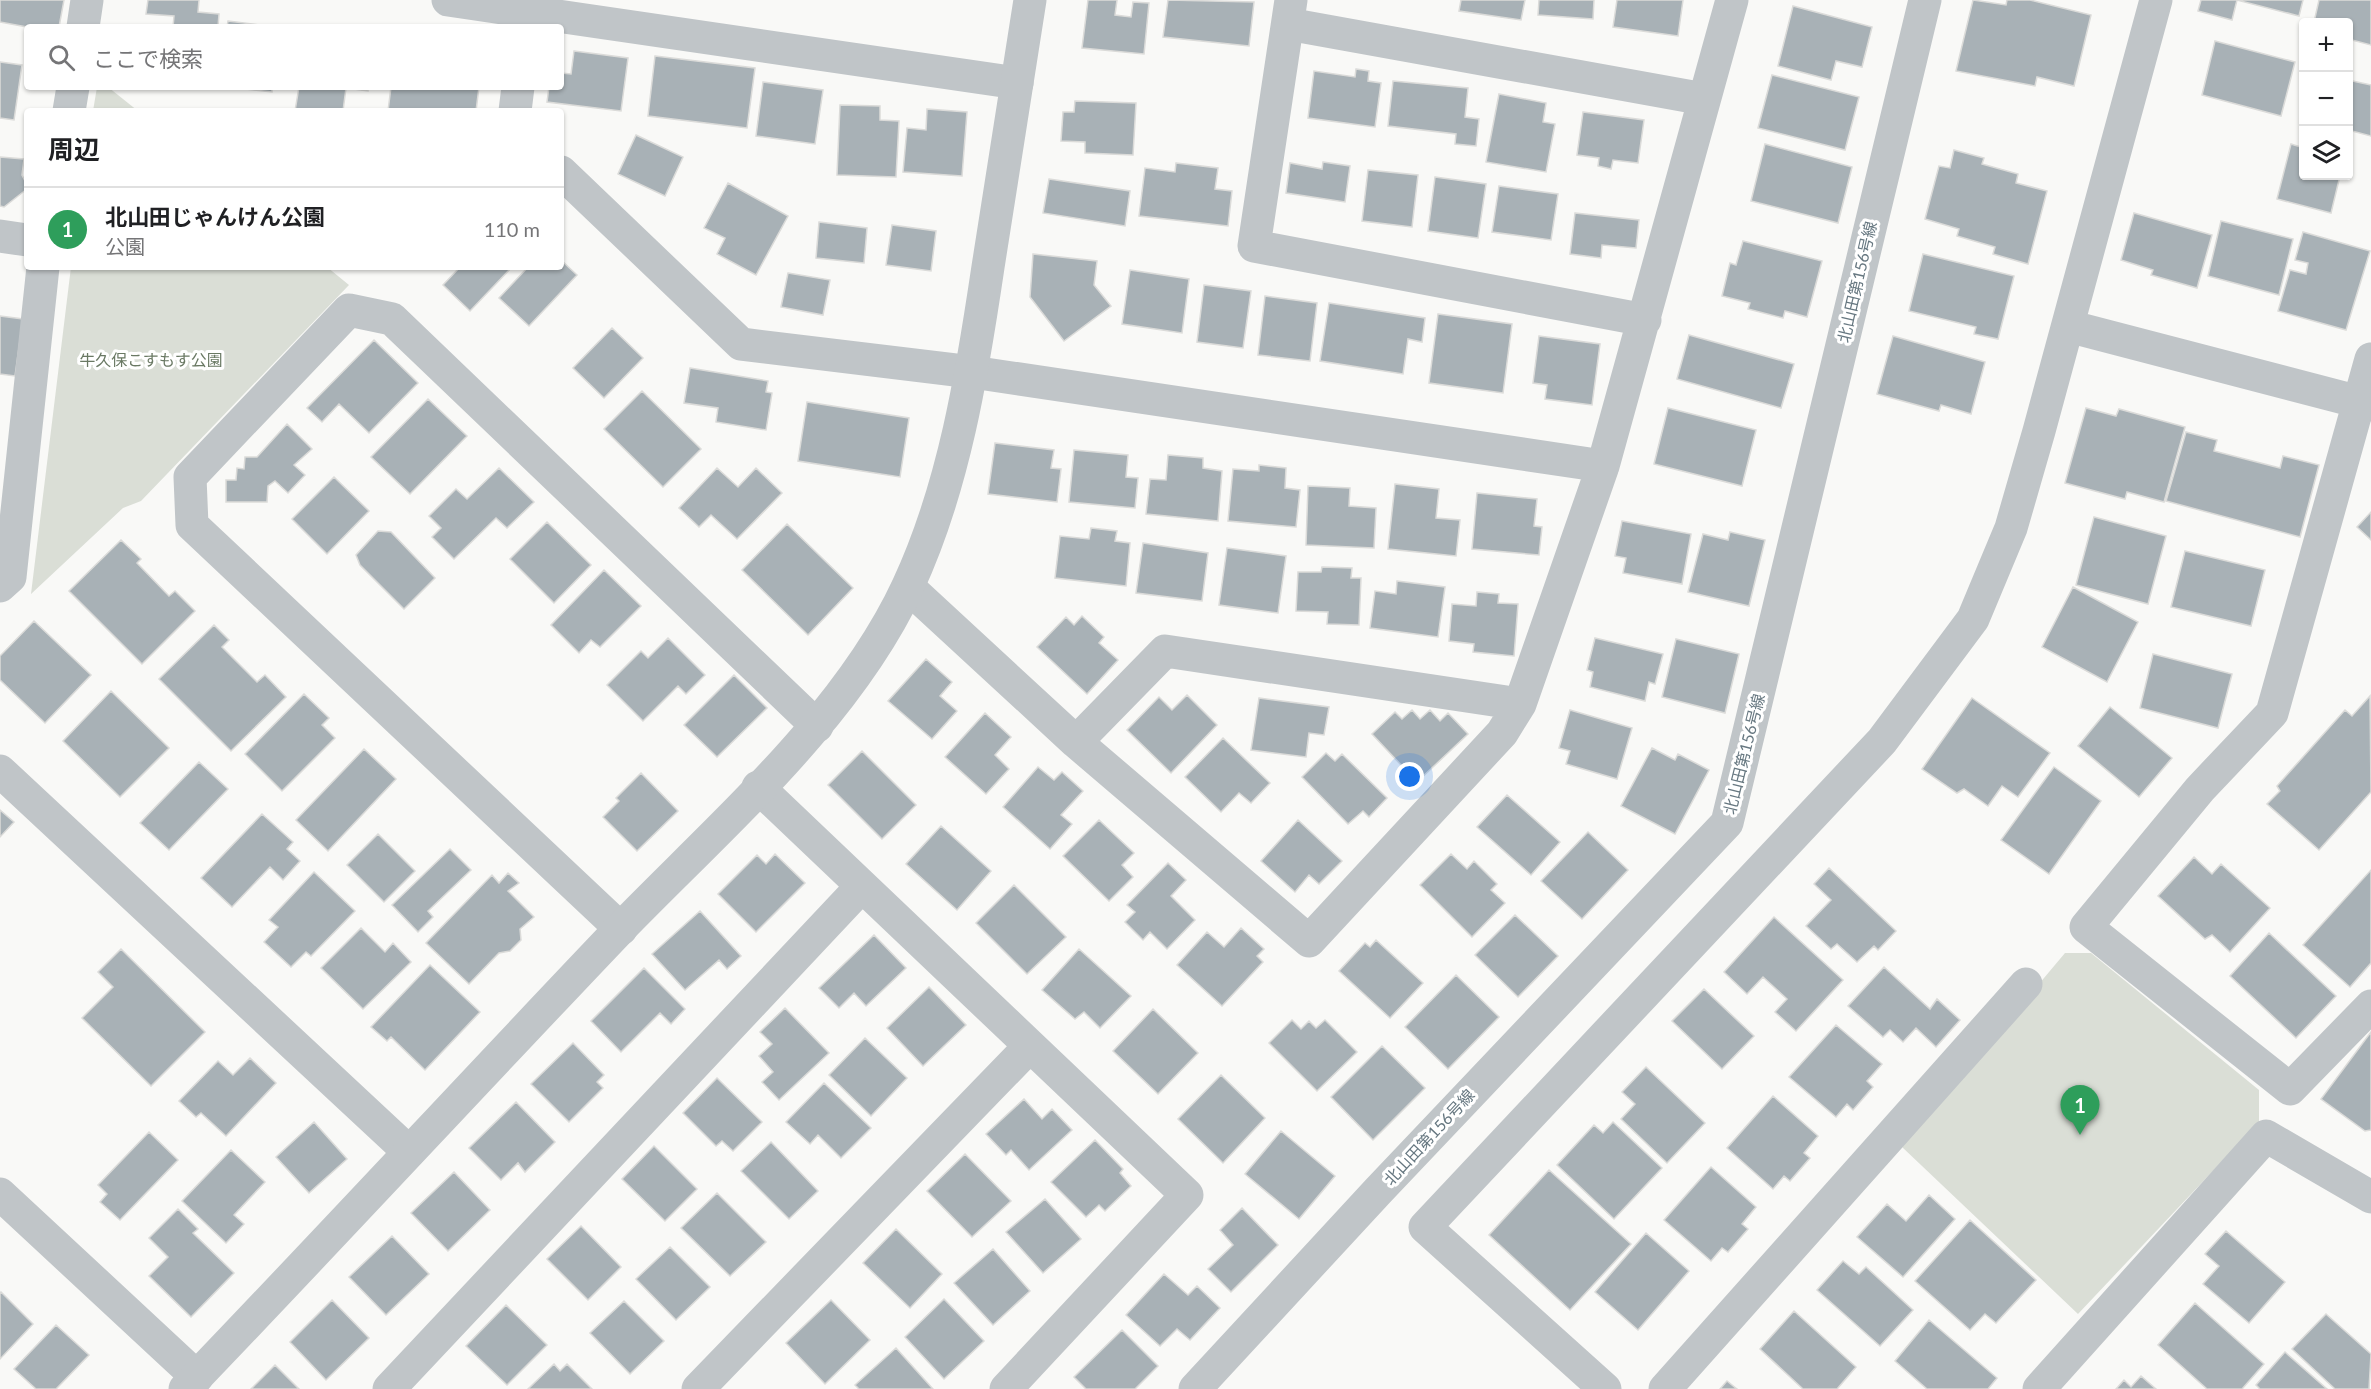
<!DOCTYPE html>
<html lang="ja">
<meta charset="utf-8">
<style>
:root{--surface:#fff;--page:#f6f6f6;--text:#202124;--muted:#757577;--line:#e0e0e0;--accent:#7c3aed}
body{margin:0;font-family:Lato,"Noto Sans JP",sans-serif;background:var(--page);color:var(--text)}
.controls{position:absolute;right:18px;top:18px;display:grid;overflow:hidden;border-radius:6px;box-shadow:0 2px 4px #0004}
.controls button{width:54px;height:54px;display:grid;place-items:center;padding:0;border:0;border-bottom:2px solid var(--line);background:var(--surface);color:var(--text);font:30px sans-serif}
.you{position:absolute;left:1410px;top:777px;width:21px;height:21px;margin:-15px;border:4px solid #fff;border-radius:50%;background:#1a73e8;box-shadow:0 0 0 9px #1a73e833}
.badge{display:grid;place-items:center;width:39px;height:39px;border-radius:50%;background:var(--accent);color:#fff;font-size:20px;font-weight:700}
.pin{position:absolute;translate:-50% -50px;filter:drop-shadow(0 2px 3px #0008)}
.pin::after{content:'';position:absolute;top:32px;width:21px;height:18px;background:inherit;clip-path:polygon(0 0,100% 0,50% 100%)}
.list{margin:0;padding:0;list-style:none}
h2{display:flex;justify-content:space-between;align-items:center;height:78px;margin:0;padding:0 24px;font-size:26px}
h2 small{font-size:20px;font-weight:400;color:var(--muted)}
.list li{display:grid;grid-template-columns:39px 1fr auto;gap:18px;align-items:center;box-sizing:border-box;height:84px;padding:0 24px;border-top:2px solid var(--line)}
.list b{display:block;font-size:22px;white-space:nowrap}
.list p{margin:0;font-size:20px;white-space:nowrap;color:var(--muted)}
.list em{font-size:20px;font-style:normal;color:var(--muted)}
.icon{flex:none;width:33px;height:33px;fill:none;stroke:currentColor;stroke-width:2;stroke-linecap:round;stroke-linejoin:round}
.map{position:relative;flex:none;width:2371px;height:1389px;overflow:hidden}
.search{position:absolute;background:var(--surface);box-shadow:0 2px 4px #0004;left:24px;top:24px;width:540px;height:66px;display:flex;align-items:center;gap:15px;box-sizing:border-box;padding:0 21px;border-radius:6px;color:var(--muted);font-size:22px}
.panel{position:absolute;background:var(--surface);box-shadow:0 2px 4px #0004;left:24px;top:108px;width:540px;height:162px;border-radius:6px}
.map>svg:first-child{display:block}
.green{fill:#daded6}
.building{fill:#a8b1b6;stroke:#dbdbd9;stroke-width:1.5}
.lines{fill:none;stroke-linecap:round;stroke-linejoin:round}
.pedestrian{stroke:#c0c5c8;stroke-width:33}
.minor{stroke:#c0c5c8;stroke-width:33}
.tertiary{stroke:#c0c5c8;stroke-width:33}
.labels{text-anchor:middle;stroke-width:6;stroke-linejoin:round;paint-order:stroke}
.street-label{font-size:16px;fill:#667780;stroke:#fff}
.park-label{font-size:16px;fill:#6a7964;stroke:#fff}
</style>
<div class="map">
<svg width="2371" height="1389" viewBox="0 0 2371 1389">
<rect width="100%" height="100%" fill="#f9f9f7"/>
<path class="green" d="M97,87h11l30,24h-45z
M71,267h256l22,18 -208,216 -18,7 -92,86z
M2065,953h26l168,137v32l-181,192 -176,-167z"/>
<path class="building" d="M0,0h64l-5,27h-32l-27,-5z
M148,0h51l-1,12 21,2 -1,13h-45l1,-11 -28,-2z
M1088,0h29l-2,15 16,2 2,-15 16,1 -5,51 -62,-6z
M1168,0l86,2 -5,44 -86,-9z
M1461,0h64l-4,20 -62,-9z
M1539,0h55l-1,19 -55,-4z
M1617,0h66l-5,36 -65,-9z
M1973,0l33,5 1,-5h23l61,15 -17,71 -37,-9 -2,9 -79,-15z
M2201,0h102l-4,16 -62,-16 -5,20 -34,-9z
M2319,0h52v45l-23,-6v-17h-34z
M1793,6l79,21 -10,40 -26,-6 -5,19 -53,-14z
M228,21l47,6h-48z
M2215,41l80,21 -14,54 -79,-21z
M574,51l54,7 -7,53 -74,-9 2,-15h12v-14l10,1z
M655,56l100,12 -8,60 -99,-12z
M0,62l22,3 -8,55 -14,-2z
M1356,69l13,2 -1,10 13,2 -6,44 -67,-9 6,-47 41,6z
M1772,75l87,22 -14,53 -87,-22z
M2348,80l23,5v51l-23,-6z
M1393,81l75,7 -3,29 14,2 -3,27 -21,-2 1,-10 -68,-8z
M763,82l60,8 -8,54 -59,-8z
M229,87h43v5z
M299,87h69v4l-22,-3 -3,23h-48z
M391,87h88l-3,24h-88z
M1499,94l47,9 -3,19 12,2 -9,48 -60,-10z
M1075,101l61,2 -3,52 -48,-2v-11l-24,-1 2,-29h11z
M840,105l40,1v14l19,1 -3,56 -59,-2z
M927,109l40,3 -5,64 -59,-4 4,-44 19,2z
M1583,112l61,8 -6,43 -25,-3 -2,9 -13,-3 1,-8 -22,-3z
M636,135l47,22 -18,39 -47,-22z
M1765,144l87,23 -14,56 -87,-22z
M2291,144l13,4v28h36l-9,37 -54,-14z
M1954,150l30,8 -2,6 36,10 -2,9 31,8 -19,73 -35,-10 2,-7 -38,-11 2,-7 -34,-10 14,-53 11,2z
M0,157l24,2 -2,16 5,10v4l-23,18 -4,-1z
M1323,162l27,4 -5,36 -59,-9 4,-30 32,6z
M1176,163l42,5 -3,21 17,2 -4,35 -89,-10 6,-48 30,4z
M1368,170l50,5 -6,52 -50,-6z
M1435,177l51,7 -8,54 -50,-7z
M1049,179l81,12 -5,35 -82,-13z
M728,183l60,33 -32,59 -39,-21 8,-16 -21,-10z
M1499,186l59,8 -7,46 -59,-8z
M1575,213l64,7 -3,28 -34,-3 -1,13 -31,-4z
M2134,213l78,22 -15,53 -46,-13 2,-5 -32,-10z
M2221,221l72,18 -14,56 -71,-19z
M819,222l48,6 -3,35 -48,-5z
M892,225l44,6 -5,40 -45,-6z
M2303,232l67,19 -24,79 -68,-19 12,-41 16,4 2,-11 -13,-3z
M1743,241l79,20 -15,56 -22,-6 -2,7 -35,-9 2,-6 -28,-7 8,-33 6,2z
M1033,254l64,7 -3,24 17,21 -47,35 -34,-44z
M1923,254l91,22 -16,63 -24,-5 2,-7 -67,-16z
M561,260l16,15 -48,51 -30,-28 29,-31h33z
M460,267h52l-42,44 -27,-26z
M1130,270l59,9 -7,54 -60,-9z
M788,273l42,7 -7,35 -42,-8z
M1204,285l47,6 -8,57 -46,-6z
M1265,296l52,7 -7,58 -52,-6z
M1329,303l96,15 -3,24 -14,-3 -5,35 -83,-13z
M1438,314l74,10 -9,69 -74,-10z
M0,316l23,3 -8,57 -15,-2z
M612,328l31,30 -39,40 -31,-30z
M1689,335l105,29 -13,44 -104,-29z
M1539,336l61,8 -8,61 -47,-6 2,-14 -14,-2z
M1893,336l92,26 -14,52 -30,-9 -2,6 -62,-17z
M374,340l44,43 -49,50 -30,-29 -17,18 -15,-14z
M690,368l78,13 -2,11 6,1 -6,37 -50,-8 2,-14 -34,-5z
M642,391l59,58 -38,38 -59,-58z
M428,399l39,37 -57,58 -39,-37z
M807,402l102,16 -9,59 -102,-16z
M1668,408l88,22 -14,56 -88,-22z
M2086,408l30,8 3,-7 66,18 -21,75 -37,-10 -2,7 -60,-16z
M287,424l25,25 -18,16 11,10 -17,18 -13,-12 -7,5 -1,16h-41v-22h10l1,-12 7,1 1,-12h12z
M2186,432l31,8 -3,11 66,17 3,-12 36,9 -19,72 -134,-36z
M995,443l59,7 -3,18 10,1 -4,33 -69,-8z
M1074,450l54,5 -2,22 12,1 -3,30 -66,-6z
M1168,455l35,3v10l19,3 -4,50 -72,-7 4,-35 16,1z
M1259,465l27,3 -1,20 15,2 -4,37 -68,-6 5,-52 26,2z
M499,468l35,34 -27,26 -11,-10 -42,41 -22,-22 9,-9 -12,-12 27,-27 11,10z
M717,468l21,19 18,-19 26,25 -45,46 -26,-24 -12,12 -20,-19z
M334,477l35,34 -42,43 -35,-35z
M1395,484l44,5 -3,29 24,2 -4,36 -68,-7z
M1308,486l42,2 -1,18 27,2 -2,40 -68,-3z
M1477,493l60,6 -3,27 8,1 -3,28 -67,-6z
M2371,512v28l-14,-13z
M2094,517l72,19 -18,68 -72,-19z
M1622,521l69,13 -9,50 -59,-11 3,-15 -11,-2z
M547,522l44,43 -37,38 -44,-44z
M787,524l66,64 -45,47 -66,-65z
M1091,528l26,3 -2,10 15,2 -4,43 -71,-8 5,-42 29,3z
M378,531l13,1 44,46 -31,31 -44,-44 -4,-10z
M1730,532l35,8 -16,66 -61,-14 15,-58 25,6z
M121,540l20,19 -4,4 32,33 6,-5 20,20 -53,53 -73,-73z
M1143,543l65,10 -6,48 -66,-8z
M1227,548l59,8 -8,57 -59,-8z
M2185,551l80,19 -14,56 -80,-19z
M1322,567l30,1 -1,10h10l-2,47 -32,-1 1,-12 -32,-1 2,-39h23z
M604,570l37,36 -41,41 -9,-7 -12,13 -28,-28z
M1397,581l48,6 -7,50 -68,-9 5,-37 21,3z
M2073,587l65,35 -31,60 -65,-35z
M1477,592l22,2 -1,9 20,1 -4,52 -41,-4 1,-8 -25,-3 3,-37 24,2z
M1082,616l22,21 -5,6 19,17 -31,34 -50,-47 29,-30 8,8z
M34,621l57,54 -46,48 -45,-43v-24z
M214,625l15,15 -7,7 35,35 8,-7 21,22 -55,54 -72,-72z
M668,638l37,37 -19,19 -8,-8 -35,35 -36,-36 34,-34 7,7z
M1595,638l68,16 -8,30 -6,-2 -4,19 -55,-14 3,-15 -6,-2z
M1676,639l63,15 -14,59 -63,-16z
M2153,654l79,20 -14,54 -78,-20z
M926,659l26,23 -12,14 17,15 -25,28 -44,-38z
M734,675l33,33 -50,49 -33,-32z
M111,691l58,57 -49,49 -57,-56z
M304,694l25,24 -7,7 13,13 -53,53 -37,-37z
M1187,695l30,30 -46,48 -44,-43 32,-33 13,13z
M2370,696l1,96 -52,58 -52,-46 13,-13 -3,-5 68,-76 7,6z
M1259,698l70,9 -5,28 -15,-2 -3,24 -55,-7z
M1972,698l78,55 -32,44 -16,-11 -14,20 -24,-17 -7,4 -35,-24z
M2110,707l62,51 -33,39 -61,-51z
M1412,710l8,9 10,-9 10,11 8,-8 20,21 -51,48 -45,-48 23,-22 7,7z
M1570,710l62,18 -15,51 -51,-15 4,-13 -11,-3z
M985,713l26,24 -16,18 14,14 -23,25 -41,-37z
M1223,738l47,45 -19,20 -12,-10 -18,19 -36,-35z
M1652,748l23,12 3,-6 31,16 -34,64 -54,-28z
M364,749l32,30 -68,72 -32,-31z
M862,751l54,54 -34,34 -54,-54z
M1326,753l9,8 7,-7 45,44 -18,19 -6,-6 -15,13 -46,-47z
M199,762l29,27 -59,61 -29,-27z
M1038,767l16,13 8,-8 21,19 -22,24 11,9 -22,25 -47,-42z
M2054,767l47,34 -52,73 -48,-34z
M641,773l37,38 -41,40 -34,-34 16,-16 -3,-3z
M1507,795l53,47 -29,33 -54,-48z
M0,810l14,12 -14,15z
M262,814l31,28 -6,7 13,12 -17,19 -13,-13 -38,40 -31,-29z
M1099,820l35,33 -12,12 11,12 -24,24 -46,-45z
M1298,820l44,41 -23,23 -10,-9 -14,17 -34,-31z
M941,826l50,45 -34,39 -51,-46z
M1588,832l40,38 -46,49 -41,-38z
M378,834l37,37 -31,31 -37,-37z
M450,849l21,21 -43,41 5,6 -15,15 -26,-27z
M775,854l30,29 -49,49 -38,-38 39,-39 9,9z
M1451,854l16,15 7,-8 23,23 -6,6 14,13 -33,34 -52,-52z
M2194,857l18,17 9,-10 49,44 -40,44 -18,-17 -7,4 -47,-43z
M1168,863l18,17 -15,16 24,24 -28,29 -17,-17 -7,8 -18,-18 10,-10 -8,-7z
M1829,868l67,63 -18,19 -4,-4 -17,16 -20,-18 -6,5 -25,-23 25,-26 -17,-16z
M2371,870v93l-21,24 -47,-42z
M314,872l41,39 -44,45 -5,-4 -15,15 -27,-25 14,-15 -9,-7z
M508,873l11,10 -11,8 26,26 -14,12 1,11 -11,11 -11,2 -30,31 -43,-41 66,-68 7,8z
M1014,885l52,52 -39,37 -51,-51z
M700,911l41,45 -14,13 -8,-9 -34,30 -33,-36z
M1515,915l43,41 -40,41 -43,-42z
M1774,917l69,63 -47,51 -21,-19 12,-13 -24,-22 -16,17 -23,-22z
M361,928l24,24 8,-9 18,19 -48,47 -42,-41z
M1241,928l23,21 -7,7 6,6 -41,44 -45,-41 30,-33 17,15z
M2269,933l67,63 -40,42 -66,-62z
M874,935l32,33 -40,38 -12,-13 -15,15 -20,-20z
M1376,940l47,43 -33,35 -51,-47 26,-28 5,4z
M121,949l84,83 -54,54 -69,-68 31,-31 -15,-15z
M1079,949l52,47 -31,32 -16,-16 -9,7 -33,-29z
M430,965l50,47 -55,58 -34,-33 -4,4 -16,-14z
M1884,967l46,42 7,-10 23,21 -24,27 -20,-19 -13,14 -13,-12 -7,7 -35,-31z
M644,968l41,41 -14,15 -11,-11 -39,39 -30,-31z
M1456,975l43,42 -51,52 -43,-42z
M929,987l37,38 -43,41 -36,-38z
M1704,989l50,47 -32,33 -50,-48z
M785,1008l44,45 -50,47 -17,-18 11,-10 -14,-16 13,-12 -12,-12z
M1153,1009l45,44 -40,41 -45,-43z
M1292,1020l9,9 8,-8 7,7 9,-8 32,32 -40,39 -48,-48z
M1836,1025l46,39 -15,17 6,6 -20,23 -6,-6 -11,13 -47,-40z
M2371,1032v98l-6,1 -44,-32z
M865,1038l42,40 -36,38 -42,-41z
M573,1043l31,32 -7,7 6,6 -34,34 -38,-38z
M1382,1046l43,42 -52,52 -42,-43z
M250,1058l26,25 -50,53 -25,-23 -5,4 -17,-16 39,-40 15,14z
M1646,1067l59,56 -38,40 -46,-44 14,-15 -13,-12z
M1221,1075l44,43 -42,45 -45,-44z
M717,1078l45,44 -29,29 -11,-10 -6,5 -33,-33z
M824,1083l47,45 -30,30 -23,-23 -8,9 -24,-22z
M1773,1096l45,40 -14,17 6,5 -20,23 -6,-5 -11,13 -46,-41z
M1024,1099l18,20 10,-10 20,21 -43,40 -18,-20 -5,5 -20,-21z
M516,1102l39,40 -30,30 -7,-9 -17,17 -32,-32z
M314,1122l33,37 -38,34 -33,-36z
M1613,1122l49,46 -48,51 -57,-54 37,-40 9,8z
M1281,1131l54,45 -36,43 -54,-45z
M149,1132l29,28 -58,60 -20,-18 7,-8 -9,-9z
M1095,1140l28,29 -3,4 11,13 -26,25 -6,-6 -13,12 -35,-35z
M771,1142l47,49 -29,28 -48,-48z
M654,1146l43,43 -32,32 -43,-42z
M231,1150l34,32 -31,33 10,9 -18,19 -44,-42z
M965,1154l46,47 -39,36 -45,-46z
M1711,1167l45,40 -14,17 6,5 -20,23 -6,-4 -11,13 -47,-41z
M1549,1170l82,74 -61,66 -81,-75z
M454,1172l36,38 -42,41 -37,-38z
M717,1193l49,49 -36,34 -49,-48z
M1929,1195l26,24 -52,58 -46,-40 30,-33 19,17z
M1045,1199l36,40 -38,34 -37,-41z
M1242,1208l36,37 -47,47 -23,-23 25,-24 -13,-15z
M178,1209l20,20 -5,4 41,40 -43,44 -42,-41 19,-19 -19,-19z
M1970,1220l66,60 -40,43 -11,-9 -15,16 -55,-49z
M581,1226l40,41 -33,33 -41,-41z
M896,1229l46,45 -32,34 -47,-45z
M2226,1231l59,51 -36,41 -46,-39 16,-18 -14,-12z
M1646,1233l43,38 -51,59 -43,-38z
M392,1236l37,38 -43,41 -37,-38z
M670,1247l40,40 -34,33 -40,-41z
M993,1249l37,42 -37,34 -39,-42z
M1843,1261l16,13 7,-7 47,43 -33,36 -63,-56z
M1164,1274l24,21 9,-9 23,22 -30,32 -13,-11 -17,17 -34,-31z
M1,1292l32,32 -33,35v-65z
M944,1299l40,42 -40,38 -39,-42z
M332,1300l37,38 -43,42 -36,-38z
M831,1300l39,40 -45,44 -39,-41z
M624,1301l40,40 -34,33 -40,-41z
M2195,1303l69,61 -22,25h-35l-49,-44z
M506,1305l41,40 -40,40 -41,-39z
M1794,1311l62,56 -19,22h-34l-43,-40z
M2326,1314l45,40 -2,35h-34l-43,-40z
M1929,1320l68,58 -9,11h-61l-32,-28z
M56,1325l33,30 -33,34h-20l-22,-20z
M1122,1330l36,36 -23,23h-49l-12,-12z
M896,1348l37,41h-74l-4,-4z
M2285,1352l42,37h-67l-4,-4z
M554,1364l6,7 7,-7 25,25h-64z
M275,1365l24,24h-48z
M2141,1376l15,13h-40l8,-9 7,7z
M1727,1381l10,8h-17z"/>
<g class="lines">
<path class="pedestrian" d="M1195,1389l183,-198 349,-368 198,-823"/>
<path class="minor" d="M448,0l569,83
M1291,0l-37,246 391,74
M1288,24l416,75
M83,27l4,-27
M69,111l4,-24
M515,111l3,-24
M561,172l180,172 231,28 631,94
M0,236l27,4
M2068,326l303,79
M2371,359l-99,354 -72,76 -114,138 204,162 81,-83
M0,586l10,-9 33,-310
M908,587l168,155 233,199 193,-208 18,-29 83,-238 129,-466
M1076,742l89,-91 355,53
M0,771l409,381
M758,787l429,408 -181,194
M621,929l-429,-404 -2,-48 159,-167 43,9 425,407
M0,1194l197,183
M389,1389l473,-503
M698,1389l332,-343
M1605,1389l-180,-162 457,-486 91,-122 38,-91 28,-97 117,-431
M1665,1389l361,-405
M2039,1389l227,-253 105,61"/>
<path class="tertiary" d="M185,1389c147,-153 290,-308 436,-461 99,-102 227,-212 287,-342 46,-99 64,-211 80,-319 14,-89 28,-178 42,-267"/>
</g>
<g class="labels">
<g class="street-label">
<text transform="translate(1857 282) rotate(-77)" y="6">北山田第156号線</text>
<text transform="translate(1744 754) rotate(-76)" y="6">北山田第156号線</text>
<text transform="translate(1429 1137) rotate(-47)" y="6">北山田第156号線</text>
</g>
<g class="park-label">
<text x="151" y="366">牛久保こすもす公園</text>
</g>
</g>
</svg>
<div class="controls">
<button>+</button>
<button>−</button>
<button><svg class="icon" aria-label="layers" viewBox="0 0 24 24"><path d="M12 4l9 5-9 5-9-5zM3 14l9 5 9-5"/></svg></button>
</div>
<div class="you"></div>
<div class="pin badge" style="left:2080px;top:1135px;background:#2e9e5b">1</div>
<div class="search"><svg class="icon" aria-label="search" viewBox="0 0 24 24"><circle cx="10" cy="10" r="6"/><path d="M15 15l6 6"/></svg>ここで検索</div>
<section class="panel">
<h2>周辺<small></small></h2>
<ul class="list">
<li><span class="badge" style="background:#2e9e5b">1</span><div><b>北山田じゃんけん公園</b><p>公園</p></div><em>110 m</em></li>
</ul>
</section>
</div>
